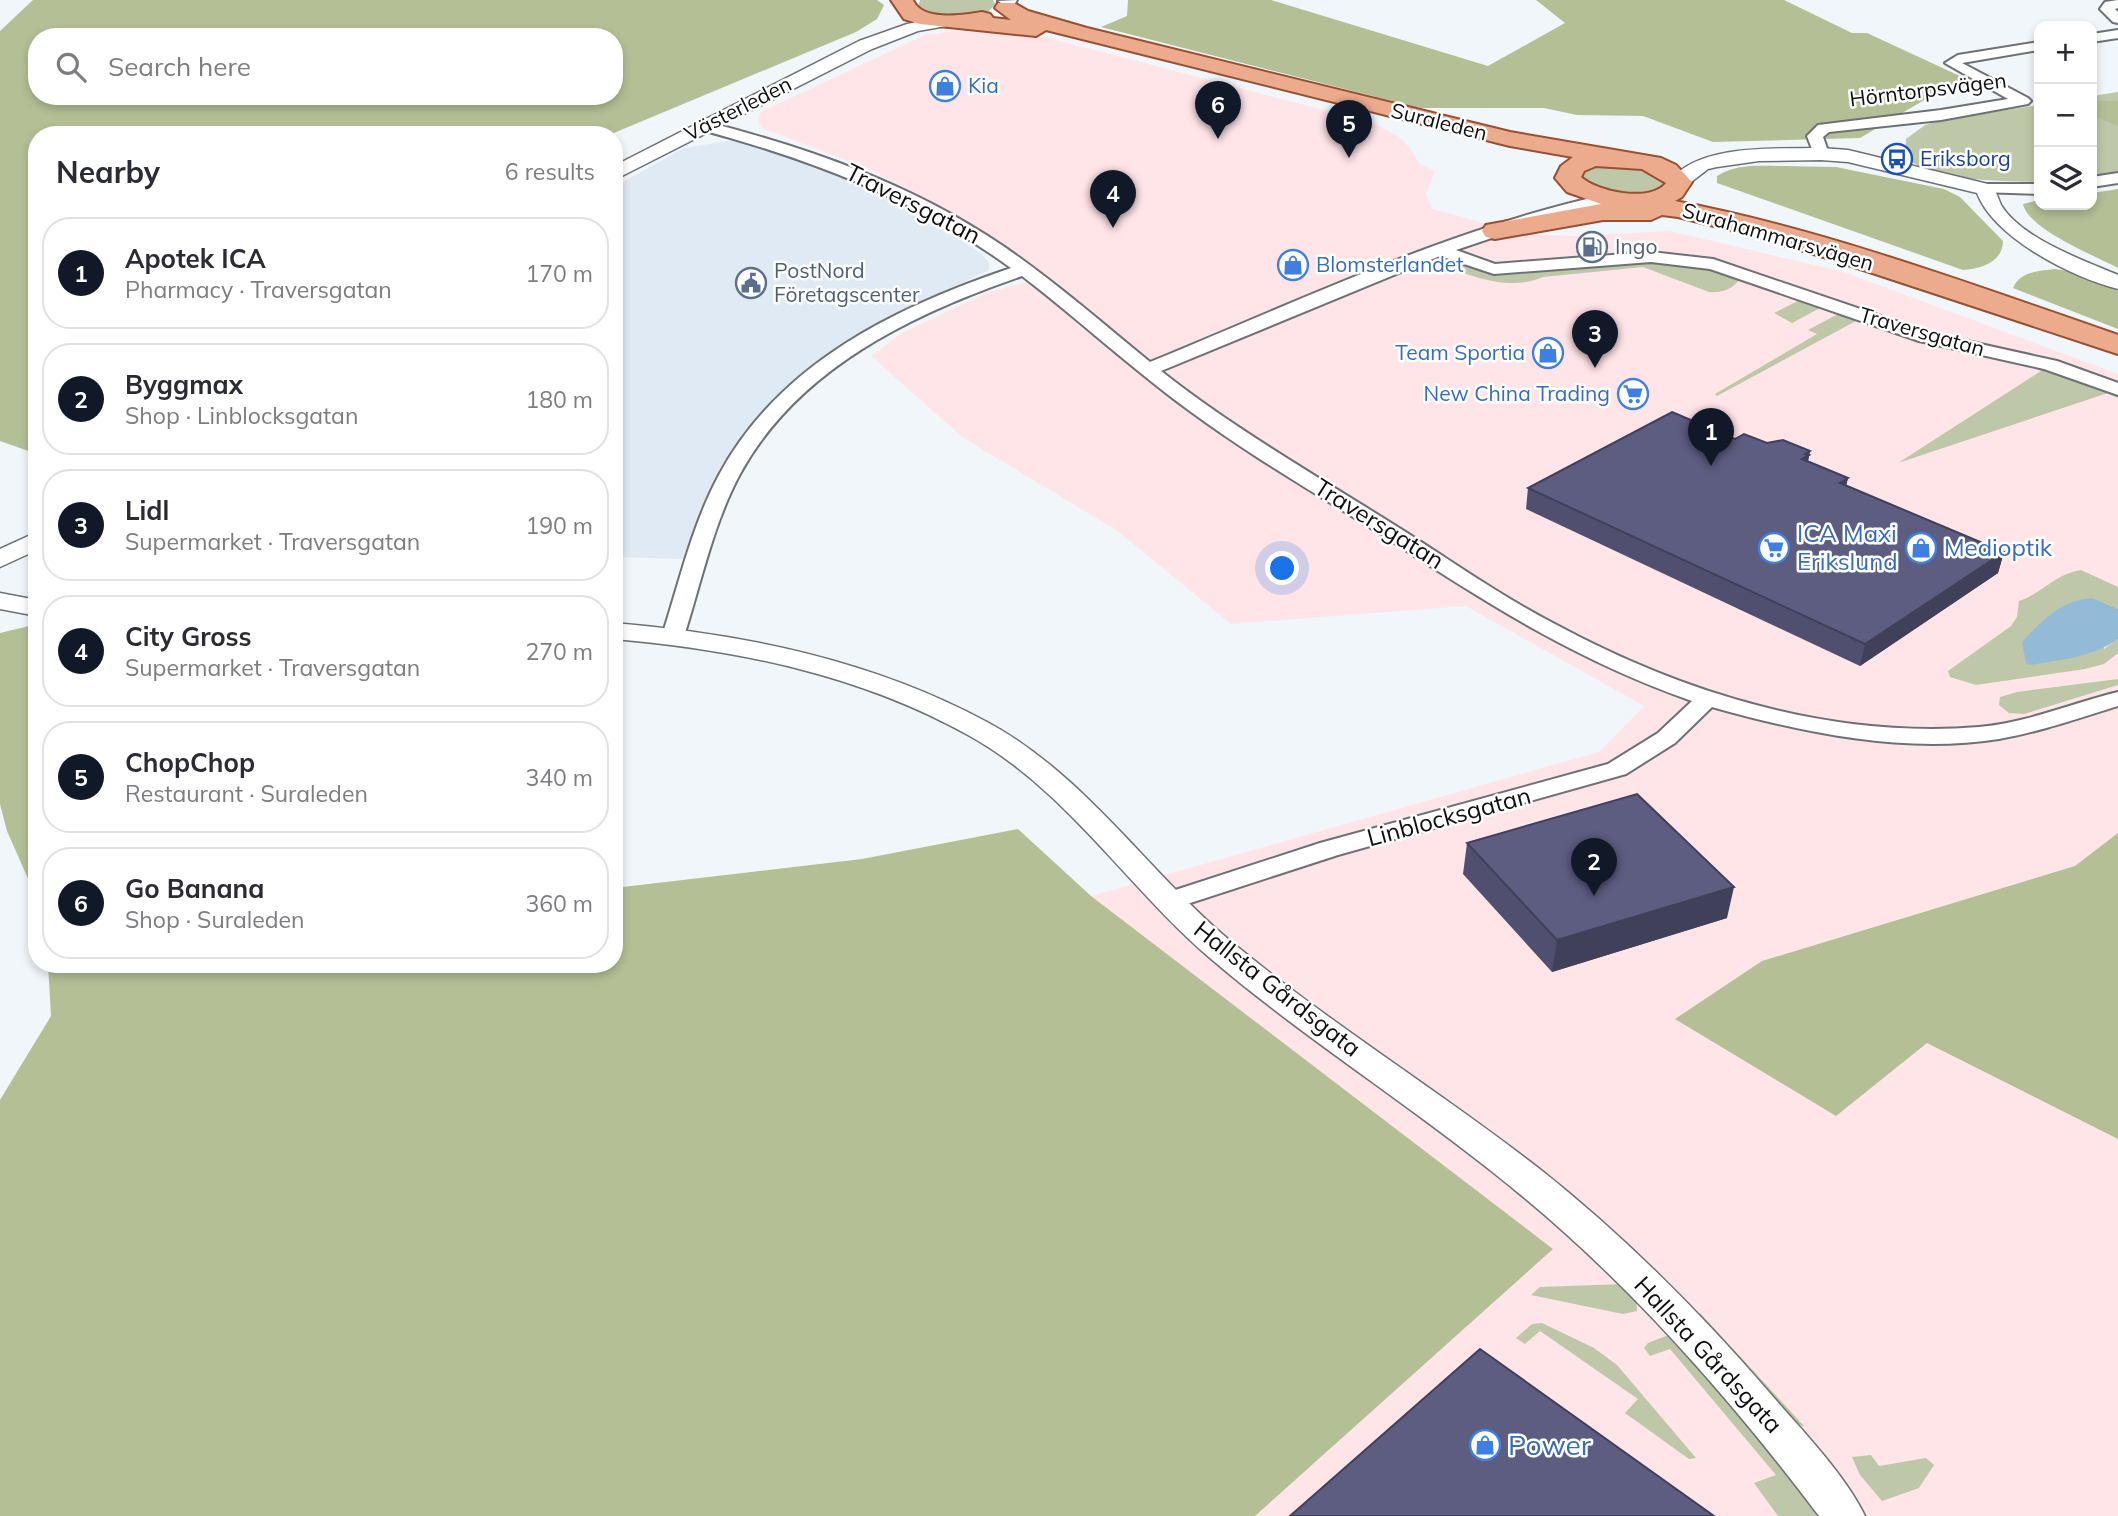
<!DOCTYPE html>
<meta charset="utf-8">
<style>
:root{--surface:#fff;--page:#f2f2f3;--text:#2b2b33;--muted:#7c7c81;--line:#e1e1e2;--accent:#111827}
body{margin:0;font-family:Mulish,sans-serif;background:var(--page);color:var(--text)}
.controls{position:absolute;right:21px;top:21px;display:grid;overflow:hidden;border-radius:14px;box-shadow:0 4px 10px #0003}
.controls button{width:63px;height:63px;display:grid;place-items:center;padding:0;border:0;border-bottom:2px solid var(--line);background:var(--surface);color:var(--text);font:35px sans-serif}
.you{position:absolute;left:1283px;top:569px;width:24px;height:24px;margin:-18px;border:5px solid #fff;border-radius:50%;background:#1a73e8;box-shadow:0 0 0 10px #1a73e833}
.badge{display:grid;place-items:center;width:46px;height:46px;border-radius:50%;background:var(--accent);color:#fff;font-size:23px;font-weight:700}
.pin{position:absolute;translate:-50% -58px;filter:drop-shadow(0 2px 4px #0008)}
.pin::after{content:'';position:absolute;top:37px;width:24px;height:21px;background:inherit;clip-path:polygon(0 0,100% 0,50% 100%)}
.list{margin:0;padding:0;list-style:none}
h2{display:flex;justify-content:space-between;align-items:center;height:91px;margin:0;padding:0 28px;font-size:30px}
h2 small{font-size:23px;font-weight:400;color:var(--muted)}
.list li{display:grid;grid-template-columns:46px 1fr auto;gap:21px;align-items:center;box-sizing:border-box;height:112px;margin:0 14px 14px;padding:0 14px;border:2px solid var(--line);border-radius:28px}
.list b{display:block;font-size:26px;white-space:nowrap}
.list p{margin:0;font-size:23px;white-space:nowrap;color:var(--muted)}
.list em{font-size:23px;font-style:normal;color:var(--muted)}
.icon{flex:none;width:38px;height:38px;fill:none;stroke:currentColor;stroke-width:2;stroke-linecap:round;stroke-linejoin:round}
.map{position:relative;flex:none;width:2118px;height:1516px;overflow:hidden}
.search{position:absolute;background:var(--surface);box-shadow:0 4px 10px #0003;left:28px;top:28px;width:595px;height:77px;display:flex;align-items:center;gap:18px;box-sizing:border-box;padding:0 24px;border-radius:28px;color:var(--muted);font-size:26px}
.panel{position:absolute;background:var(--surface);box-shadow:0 4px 10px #0003;left:28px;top:126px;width:595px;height:847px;border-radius:28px}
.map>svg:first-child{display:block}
.commercial{fill:#ffe4e8}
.built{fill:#dfeaf4}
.green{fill:#bec7a7}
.forest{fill:#b4bf96;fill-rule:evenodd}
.water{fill:#93bbd7}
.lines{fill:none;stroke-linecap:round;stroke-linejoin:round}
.minor-casing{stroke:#6d7176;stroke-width:4}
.tertiary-casing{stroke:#6d7176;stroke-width:3}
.secondary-casing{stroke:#6d7176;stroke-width:4}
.primary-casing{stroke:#975031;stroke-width:4}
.minor{fill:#fff;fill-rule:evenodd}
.tertiary{fill:#fff;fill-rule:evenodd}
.secondary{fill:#fff;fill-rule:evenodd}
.primary{fill:#edab8e;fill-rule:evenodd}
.wall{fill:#504f6f}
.shaded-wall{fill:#41405a}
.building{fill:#5d5c81;stroke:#41405a;stroke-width:2}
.labels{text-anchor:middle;stroke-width:5;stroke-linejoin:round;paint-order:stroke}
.far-shop-label{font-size:21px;fill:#366cbe;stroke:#fff;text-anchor:start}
.far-street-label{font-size:21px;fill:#0d0e10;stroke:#fff}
.far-transit-label{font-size:21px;fill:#164399;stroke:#fff;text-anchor:start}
.far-service-label{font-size:21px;fill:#4e5e75;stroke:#fff;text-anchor:start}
.street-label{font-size:24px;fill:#0d0e10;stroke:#fff}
.shop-label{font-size:24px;fill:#366cbe;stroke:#fff;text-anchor:start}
.near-shop-label{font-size:28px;fill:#366cbe;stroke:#fff;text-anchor:start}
</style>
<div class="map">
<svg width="2118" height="1516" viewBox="0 0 2118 1516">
<rect width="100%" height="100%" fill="#f1f6fb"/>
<path class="commercial" d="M956,31l81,4 336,88 25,13 11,11 11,17 15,7 -9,23 6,15 93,25 49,2 96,-5 174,41 274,102v1142h-863l298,-267 -462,-353 508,-144 45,-46 -178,-100 -235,18 -115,-94 -154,-93 -91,-81 31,-23 84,-40 57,-15 -78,-59 -94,-49 -109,-42 -4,-8 3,-8 164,-77z"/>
<path class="built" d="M734,140l54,15 59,24 44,22 60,33 31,20 7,9v7l-69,33 -97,55 -47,39 -37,41 -26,43 -29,78 -70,-2v-370l70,-39z"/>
<path class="green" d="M920,0h73l2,4c-12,21 -59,15 -77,4z
M2118,92v82l-26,4v-82z
M2039,105v77c-37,-1 -104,0 -134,-25l1,-18 19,-14 18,-5z
M1601,165l37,1 25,12 1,5c-15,23 -59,6 -79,-1l-2,-5 1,-5z
M1449,263c20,3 38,11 58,11 44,0 205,-28 232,6 -7,10 -19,13 -30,12l-66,-25 -100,10c-33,14 -67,1 -98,-11z
M1802,299l18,9 -28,15 -18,-10z
M1840,313l28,11 -12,-3 -139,75 -2,-2 102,-60 -9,-4z
M2030,366h9l79,28v4l-10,-5 -210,70 143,-92z
M2081,570l37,17v22l-25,-11 11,51 14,-10v14l-14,11 -19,5 -109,16 -26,-8 -2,-6 63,-45 6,-9 2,-16c22,-7 38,-28 62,-31z
M2118,679v6l-94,29 -15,-1 -10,-8 1,-8 17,-5z
M1624,1284l12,12 1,15 -14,3 -92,-19 9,-8z
M1700,1313l105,114 -11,-4 -90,-97 -6,-12z
M1542,1323l52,25 23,17 79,93 -7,1 -64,-46 13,-14 -98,-68 -15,13 -9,-6 16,-14z
M1666,1336h8l152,180h-48l-24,-33 22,-8 -106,-126 -20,7 -6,-8 4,-5z
M1871,1455l8,11 47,-8 8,7 -15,23 -37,13 -22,-26 -8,-18z"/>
<path class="forest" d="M33,0h844l7,5 -7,14 -21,13 -247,103h-572v319l-37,-13v-410zM37,37h577v59h-577z
M1128,0h143l217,66 77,-43 -29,-23h248l68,33h15l108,50 -44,13 -71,42 -147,4 -70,-26 -66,-1 -33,-7h-124l-319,-81 26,-11z
M2095,101h23v25l-26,-11v-12z
M1784,166l52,1 108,22 16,8 43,44c0,21 -22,28 -40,29l-246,-87v-7c19,-13 45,-10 67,-10z
M2118,189v79c-23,-12 -90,-39 -95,-64l16,-4v5h53v-12z
M2055,269l20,3 43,19v38l-105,-41c7,-17 26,-17 42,-19z
M37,624v275l-30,-68 -7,-27v-171z
M1018,829l73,67 462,353 -298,267h-1255v-416l51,-84 -3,-52h566v-76l248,-29z
M2118,833v306l-191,-96 -91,73 -161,-97 87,-58 313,-95z"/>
<path class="water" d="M2093,598l25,11v30c-25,18 -58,21 -88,26l-4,-2 -4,-21c21,-22 39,-42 71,-44z"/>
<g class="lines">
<g class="minor-casing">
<path id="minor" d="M2118,0v8l-3,1 3,3v11l-5,-1 -13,-13 5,-7z
M2118,30v8l-26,4v-8z
M2039,42v8l-77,13 66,35 3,3 -3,3 -87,16 -112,12 -6,5 6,17 -2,3h-12l-8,-21 11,-11 123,-15 67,-11 -63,-36 13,-8z
M703,121c106,27 209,63 300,125 51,35 98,76 147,116 150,-61 300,-134 459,-168l8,5 -2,4 -49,10 -110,37 39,14 156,-12 62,7 218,74 126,28 61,22v12l-74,-26 -125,-28 -209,-72 -59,-7 -157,12 -54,-18 -279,115c76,60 161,108 243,160 49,31 97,65 149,92 129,70 278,116 426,104 48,-4 93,-24 139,-35v14c-39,12 -79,26 -119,33 -95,15 -195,-6 -287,-32l-37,36 -49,31 -288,81 -160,52 -9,2 -9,-2 -4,-6 4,-6 160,-52 288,-79 50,-31 34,-32c-114,-40 -199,-94 -299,-159 -69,-44 -140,-84 -206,-133 -57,-42 -109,-90 -165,-133 -110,38 -224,92 -282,198 -27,50 -39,109 -56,162l-3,5h-16l-3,-5c17,-53 30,-111 57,-161 60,-112 177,-168 292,-207 -95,-69 -201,-109 -313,-139l-3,-3z
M2118,173v10l-26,4v-10z
M1985,184h54v10l-60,-2 -2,-3 2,-3z"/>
</g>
<g class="tertiary-casing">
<path id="tertiary" d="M946,16l9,5 -3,4 -34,6 -46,18 -258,131v-14l245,-125 48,-17z
M1821,148l27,2 144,35c4,6 6,13 9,20 21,34 82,55 117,70v14c-45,-11 -124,-51 -141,-96l-129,-31 -27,-2 -62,1 -42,6 -9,2 -22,17h-14l-3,-4c29,-39 108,-33 152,-34z
M37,532v18l-37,17v-18z
M0,593l37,7v16l-37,-7z
M614,623c130,11 258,37 373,99 99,53 162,152 247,222 98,81 207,148 307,226 83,66 158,141 227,221 31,36 77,83 97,125h-46c-90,-119 -188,-231 -303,-325 -99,-82 -209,-150 -306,-233 -83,-71 -145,-170 -242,-223 -110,-61 -230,-85 -354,-96z"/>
</g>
<g class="secondary-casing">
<path id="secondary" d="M1017,0l-3,5 -7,2 -9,-6z"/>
</g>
<g class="primary-casing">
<path id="primary" d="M891,0h22c9,22 50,15 69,12l8,2 3,4 18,2 -16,-12 3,-5h16l14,8 59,17 423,104 151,26 15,7 16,17 -10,15 -7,4c148,28 301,85 443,134v19l-288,-95 -80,-24 -72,-18 -16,-2 -11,5h-48l-108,19 -9,-2 -4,-6 4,-6 115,-21 -34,-12 -12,-14 6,-12 12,-9 -63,-11 -464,-116 -10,6 -116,-12 -16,-5zM1596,166l46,3 24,14c-15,20 -69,9 -85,-6l3,-6z"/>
</g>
<use href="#minor" class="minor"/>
<use href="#tertiary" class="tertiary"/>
<use href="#secondary" class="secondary"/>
<use href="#primary" class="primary"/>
</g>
<path class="wall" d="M1735,439l75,12 -2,10 40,17 -2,7 158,67 -6,21 -138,93 -334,-157 2,-21z
M1467,843l260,75 -175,54 -89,-98z"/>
<path class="shaded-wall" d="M1810,451l-5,25 -3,-17 3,-5z
M1848,478l-5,21 -3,-16z
M2004,552l-6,21 -138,93 5,-22z
M1734,887l-7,31 -175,54 5,-32z"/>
<path class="building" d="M1672,412l63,27 9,-5 23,9 16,-3 27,11 -5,3 4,1 -7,4 46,19 -8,5 164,69 -139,92 -337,-156z
M1637,794l97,93 -177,53 -90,-97z
M1480,1349l234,167h-424z"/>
<defs>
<g id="shop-ring" transform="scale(1.575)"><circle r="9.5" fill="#fff" stroke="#3f7fe0" stroke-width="1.5"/><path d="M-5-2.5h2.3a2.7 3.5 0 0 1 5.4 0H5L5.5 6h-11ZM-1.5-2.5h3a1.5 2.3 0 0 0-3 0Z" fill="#3f7fe0"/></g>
<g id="bus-ring" transform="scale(1.575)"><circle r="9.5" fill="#fff" stroke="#1a4fb4" stroke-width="1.5"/><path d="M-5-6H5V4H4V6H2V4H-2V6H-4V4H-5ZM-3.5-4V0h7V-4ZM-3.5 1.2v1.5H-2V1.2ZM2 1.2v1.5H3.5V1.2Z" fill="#1a4fb4"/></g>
<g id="fuel-ring" transform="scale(1.575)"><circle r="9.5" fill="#fff" stroke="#5c6f8a" stroke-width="1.5"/><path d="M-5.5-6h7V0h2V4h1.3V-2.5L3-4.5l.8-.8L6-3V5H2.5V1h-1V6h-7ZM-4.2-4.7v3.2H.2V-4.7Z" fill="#5c6f8a"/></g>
<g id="civic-ring" transform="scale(1.575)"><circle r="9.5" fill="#fff" stroke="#5c6f8a" stroke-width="1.5"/><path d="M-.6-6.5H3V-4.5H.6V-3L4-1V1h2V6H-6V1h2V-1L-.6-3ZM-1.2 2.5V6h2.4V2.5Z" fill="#5c6f8a"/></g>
<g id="supermarket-ring" transform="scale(1.575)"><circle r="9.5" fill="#fff" stroke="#3f7fe0" stroke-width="1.5"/><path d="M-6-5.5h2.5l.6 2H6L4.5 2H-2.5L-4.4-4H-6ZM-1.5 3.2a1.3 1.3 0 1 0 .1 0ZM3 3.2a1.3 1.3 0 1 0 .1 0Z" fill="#3f7fe0"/></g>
</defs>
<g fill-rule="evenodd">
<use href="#shop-ring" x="945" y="86"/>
<use href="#bus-ring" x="1897" y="159"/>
<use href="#fuel-ring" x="1592" y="247"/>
<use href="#shop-ring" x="1293" y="265"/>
<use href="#civic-ring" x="751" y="283"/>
<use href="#shop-ring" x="1548" y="353"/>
<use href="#supermarket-ring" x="1633" y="394"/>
<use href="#supermarket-ring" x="1774" y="548"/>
<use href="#shop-ring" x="1921" y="548"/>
<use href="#shop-ring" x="1485" y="1445"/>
</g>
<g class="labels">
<g class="far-shop-label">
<text x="968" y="93">Kia</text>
<text x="1316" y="272">Blomsterlandet</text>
<text x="1525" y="360" text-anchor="end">Team Sportia</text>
<text x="1610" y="401" text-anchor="end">New China Trading</text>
</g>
<g class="far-street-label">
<text transform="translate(1928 90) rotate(-7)" y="7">Hörntorpsvägen</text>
<text transform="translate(738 109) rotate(-27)" y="7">Västerleden</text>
<text transform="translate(1439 122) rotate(14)" y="7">Suraleden</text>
<text transform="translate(1778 237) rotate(16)" y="7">Surahammarsvägen</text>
<text transform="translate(1922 332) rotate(16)" y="7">Traversgatan</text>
</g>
<g class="far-transit-label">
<text x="1920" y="166">Eriksborg</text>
</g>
<g class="far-service-label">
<text x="1615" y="254">Ingo</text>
<text x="774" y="278">PostNord<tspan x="774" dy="24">Företagscenter</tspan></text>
</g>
<g class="street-label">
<text transform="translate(913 204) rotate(27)" y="8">Traversgatan</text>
<text transform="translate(1379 524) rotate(32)" y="8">Traversgatan</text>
<text transform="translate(1449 817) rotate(-15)" y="8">Linblocksgatan</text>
<text transform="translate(1277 989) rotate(38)" y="8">Hallsta Gårdsgata</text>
<text transform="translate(1708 1355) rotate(47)" y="8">Hallsta Gårdsgata</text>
</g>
<g class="shop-label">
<text x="1797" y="542">ICA Maxi<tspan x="1797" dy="28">Erikslund</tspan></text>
<text x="1944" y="556">Medioptik</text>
</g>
<g class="near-shop-label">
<text x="1508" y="1455">Power</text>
</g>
</g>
</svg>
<div class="controls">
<button>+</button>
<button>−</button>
<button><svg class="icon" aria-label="layers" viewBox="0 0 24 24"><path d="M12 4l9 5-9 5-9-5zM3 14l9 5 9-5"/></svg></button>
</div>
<div class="you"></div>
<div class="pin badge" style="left:1711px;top:466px">1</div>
<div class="pin badge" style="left:1594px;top:896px">2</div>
<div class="pin badge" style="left:1595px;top:368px">3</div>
<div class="pin badge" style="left:1113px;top:228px">4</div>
<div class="pin badge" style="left:1349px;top:158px">5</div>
<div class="pin badge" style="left:1218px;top:139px">6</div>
<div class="search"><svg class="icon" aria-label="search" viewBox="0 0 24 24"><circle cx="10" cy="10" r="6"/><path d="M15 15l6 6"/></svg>Search here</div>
<section class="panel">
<h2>Nearby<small>6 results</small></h2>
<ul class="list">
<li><span class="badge">1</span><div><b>Apotek ICA</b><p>Pharmacy · Traversgatan</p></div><em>170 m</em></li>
<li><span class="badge">2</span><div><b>Byggmax</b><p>Shop · Linblocksgatan</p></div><em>180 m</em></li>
<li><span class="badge">3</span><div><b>Lidl</b><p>Supermarket · Traversgatan</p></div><em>190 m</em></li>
<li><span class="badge">4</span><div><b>City Gross</b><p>Supermarket · Traversgatan</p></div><em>270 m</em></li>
<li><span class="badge">5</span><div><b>ChopChop</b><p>Restaurant · Suraleden</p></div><em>340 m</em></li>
<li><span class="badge">6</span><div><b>Go Banana</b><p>Shop · Suraleden</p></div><em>360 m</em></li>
</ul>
</section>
</div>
